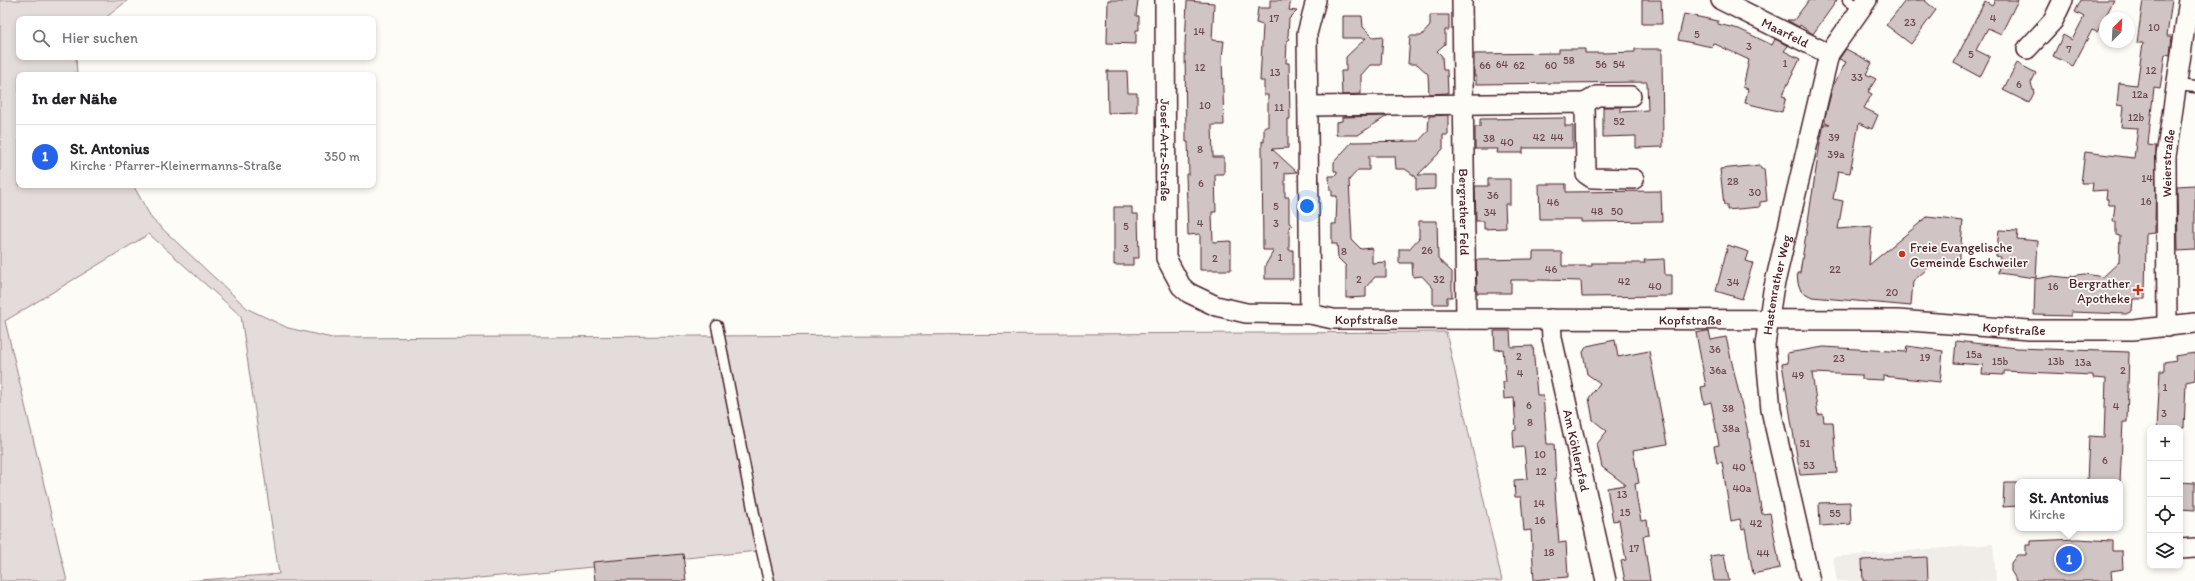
<!DOCTYPE html>
<html lang="de">
<meta charset="utf-8">
<style>
:root{--surface:#fff;--page:#f6f6f6;--text:#202124;--muted:#757577;--line:#e0e0e0;--accent:#2563eb}
body{margin:0;font-family:Itim,sans-serif;background:var(--page);color:var(--text)}
.controls{position:absolute;right:12px;bottom:12px;display:grid;overflow:hidden;border-radius:8px;box-shadow:0 2px 6px #0003}
.controls button{width:36px;height:36px;display:grid;place-items:center;padding:0;border:0;border-bottom:1px solid var(--line);background:var(--surface);color:var(--text);font:20px sans-serif}
.compass{position:absolute;left:2099px;top:12px;width:36px;height:36px;border-radius:50%;background:var(--surface);box-shadow:0 2px 6px #0003;rotate:24deg}
.you{position:absolute;left:1307px;top:206px;width:14px;height:14px;margin:-10px;border:3px solid #fff;border-radius:50%;background:#1a73e8;box-shadow:0 0 0 6px #1a73e833}
.badge{display:grid;place-items:center;width:26px;height:26px;border-radius:50%;background:var(--accent);color:#fff;font-size:13px;font-weight:700}
.pin{position:absolute;translate:-50% -50%;border:2px solid #fff;box-shadow:0 1px 4px #0006}
.popup{position:absolute;left:2015px;top:479px;width:108px;height:52px;box-sizing:border-box;display:grid;place-content:center;border-radius:8px;background:var(--surface);filter:drop-shadow(0 1px 3px #0005);font-size:13px;white-space:nowrap;color:var(--muted)}
.popup b{font-size:15px;color:var(--text)}
.popup::after{content:'';position:absolute;left:50%;top:100%;margin-left:-8px;border:8px solid transparent;border-top-color:var(--surface)}
.list{margin:0;padding:0;list-style:none}
h2{display:flex;justify-content:space-between;align-items:center;height:52px;margin:0;padding:0 16px;font-size:17px}
h2 small{font-size:13px;font-weight:400;color:var(--muted)}
.list li{display:grid;grid-template-columns:26px 1fr auto;gap:12px;align-items:center;box-sizing:border-box;height:64px;padding:0 16px;border-top:1px solid var(--line)}
.list b{display:block;font-size:15px;white-space:nowrap}
.list p{margin:0;font-size:13px;white-space:nowrap;color:var(--muted)}
.list em{font-size:13px;font-style:normal;color:var(--muted)}
.icon{flex:none;width:22px;height:22px;fill:none;stroke:currentColor;stroke-width:2;stroke-linecap:round;stroke-linejoin:round}
.map{position:relative;flex:none;width:2195px;height:581px;overflow:hidden}
.search{position:absolute;background:var(--surface);box-shadow:0 2px 6px #0003;left:16px;top:16px;width:360px;height:44px;display:flex;align-items:center;gap:10px;box-sizing:border-box;padding:0 14px;border-radius:8px;color:var(--muted);font-size:15px}
.panel{position:absolute;background:var(--surface);box-shadow:0 2px 6px #0003;left:16px;top:72px;width:360px;height:116px;border-radius:8px}
.map>svg:first-child{display:block}
.built{fill:#f0ece8}
.green{fill:#e3dcda;stroke:#967e82}
.building{fill:#d0c5c4;stroke:#4a1f2b}
.lines{fill:none;stroke-linecap:round;stroke-linejoin:round}
.lane-casing{stroke:#4a1f2b;stroke-width:13}
.street-casing{stroke:#4a1f2b;stroke-width:22}
.lane{stroke:#fdfcf7;stroke-width:10}
.street{stroke:#fdfcf7;stroke-width:19}
.poi-dot{fill:#c8321e;stroke:#fdfcf7;stroke-width:1.5}
.labels{text-anchor:middle;stroke-width:3.5;stroke-linejoin:round;paint-order:stroke}
.number-label{font-size:11px;fill:#6c4851}
.street-label{font-size:13px;fill:#4a1f2b;stroke:#fdfcf7}
.poi-label{font-size:13px;fill:#4a1f2b;stroke:#fdfcf7;text-anchor:start}
</style>
<div class="map">
<svg width="2195" height="581" viewBox="0 0 2195 581">
<rect width="100%" height="100%" fill="#fdfcf7"/>
<filter id="ink" filterUnits="userSpaceOnUse"><feTurbulence type="fractalNoise" baseFrequency=".025" numOctaves="2"/><feDisplacementMap in="SourceGraphic" scale="8" xChannelSelector="R" yChannelSelector="G"/><feConvolveMatrix kernelMatrix="1 2 1 2 8 2 1 2 1" color-interpolation-filters="sRGB"/></filter>
<g filter="url(#ink)">
<path class="built" d="M1993,544l3,37h-159l-4,-24z"/>
<path class="green" d="M0,0h128l-24,19h-85v38h57l1,18h-58v110h114l19,34 96,90 40,19 44,10 1114,-6 56,249h-738l-6,-30 -310,30h-260l91,-7 -38,-258 -92,-82 -144,87 62,260h-67z"/>
<path class="building" d="M1108,0h30l-2,16h3v14h-3v14l-29,-1z
M1270,0h21l-2,10 8,1 -8,8 -1,17 2,3 -3,2 -1,22h3l1,56h-2v29l-16,1 25,23 -12,1v24h4v26l3,2 -3,3v22h4v29h-28v-13l9,-16h-11l-1,-109 2,1v-15h4v-32h-4v-14h-4l3,-56 -7,-2 2,-15h12z
M1642,0h19l1,24h-20z
M1809,0h28l-24,34 -13,-9 -1,2 -12,-7h7z
M1924,0l12,10 -25,34 -25,-19 19,-24z
M1995,0h23l-17,34 -13,-6 -12,22 14,7 -10,20 -26,-14 31,-62 7,4z
M2081,0h33l-17,32 -5,-2 -19,36 -20,-10 10,-21 9,5 12,-23 -9,-5z
M2143,0h29l-5,36h5l-2,19 -5,-1 -5,35 -6,-1 -2,17 -4,40 8,1 -1,87 -9,1 -1,65h-12l-1,12 -6,3 -55,-2v4l-37,-1 1,-36 18,-3 18,2v-2l14,-2 18,3 16,-15 1,-26 -4,-1v-13h-3l2,-17h-7v-6h-2l1,-9 -15,1 1,-8h-12l4,-31 49,6 4,-30 -17,-1 2,-21 -6,-1 2,-22 18,2 6,-42h-6z
M1187,1l27,2 -2,37 12,1 -2,16 2,68h-12l1,32h11v17h-9l1,38h-4l1,30 18,-1v29h-31v-36l-12,1 -2,-61h3l-1,-32h-2l-1,-97z
M1684,14l34,7v3l21,5 33,16 3,-6 13,7 -4,5 16,8 -18,37 4,1 -4,15 -37,-9 3,-14 -5,-2 6,-27 -36,-17 -1,4 -34,-7z
M1430,15h19v15h-4v14l-8,7 5,5 1,14h4l1,23 -19,1 -1,-20 -11,-10h-9l2,-28h11l9,-10z
M1343,16h19l1,11 10,10 10,-1 -2,29h-11l-9,10v19l-19,1 -1,-24h5v-14l20,-19h-23z
M1559,49h26v4h19l31,-1v-3h27l1,98 -27,1v-12l-33,1v-30h18v5l27,-2 -1,-28 -171,2v-8h-2v-22l85,-1z
M1846,49l26,14 -6,11 10,5 -8,13 4,2 -8,14 14,7 -6,14 -13,-6 -9,50 -12,-2 -5,28 10,2 -5,28 34,-3 -3,39 58,-48 36,4 -4,46 -26,-3 -20,17 -2,25 -99,-9 -11,-6 -3,-8 -1,-10h3l20,-130 4,-19h6l-5,-2v-5l8,-31 13,-24 -7,-3z
M2017,63l19,10 -5,10 3,10 -5,10 -26,-13z
M1107,71h20l1,22h9v19l-29,1z
M1448,115v20h-5v14l-25,26h17v14l-19,1v-13l-11,-8h-9l-1,-13h-26v14h-11l-9,10 3,60 9,9 11,-1v15l14,-1v15h-11l-9,10v10l-20,1v-32l-8,-8 -1,-14h-5v-20h4l1,-28h-5v-6h-2l-1,-14h5l3,-3v-2h-3v-9l18,-20 67,-1 9,-10 1,-15z
M1387,116l-29,19h-22v-13l6,-1v-4z
M1565,118v8h8v22h-50v5h-26l1,-4h-23v-22h5v-8z
M1760,165l1,4h3l3,32 -7,1v5l-33,3v-5h-3l-4,-36z
M1488,179h22v25h-5l1,24 -22,1v-8h-8l-1,-35h13z
M1539,184h27v8l95,-1 1,30 -81,1v-3h-41z
M2195,185v65l-17,1 -1,-65z
M1114,207h18v7h6l1,44h-6v7h-19z
M1419,221h18l1,38 14,13v25h-5v7h-14v-16l-11,-12 -9,1 -1,-14h-13v-14h10l10,-11z
M1999,230l19,1 -1,8 21,2 -2,37 -38,-5 2,-16 -4,-1z
M1728,245l21,7 -3,9 7,2 -11,36 -26,-8z
M1533,252h29v14h30v-3h53l-1,-3 20,-1 1,16h7v21l-90,1 -1,-16 -40,-1h-30v13h-34l-1,-33 57,-1z
M1494,331h16l1,16 22,-1 4,49h6l4,49h7l2,35h-2l5,64 7,-1 2,35 -34,3 -3,-50 -7,1 -3,-34h-6l-1,-17 13,-1 -3,-32 -10,1 -1,-17 3,-1 -2,-32 -10,1 -1,-17h3l-3,-33 -8,1z
M1706,331h3l2,9 15,-3 22,95 14,82 8,-1 10,55 -27,6 -8,-46 -3,1 -2,-10 -9,2 -9,-59 -5,1 -3,-17 5,-1 -8,-43 -7,2 -3,-17 5,-1 -10,-53z
M1615,340l3,17 31,-6 18,93 -34,6 6,33 -4,1 2,16 4,21 6,-1 2,15 -6,1 7,45h-25l-4,-20 5,-1 -7,-40 -6,1 -6,-33 19,-3 -24,-18 -5,-23 10,-13 -14,-11 -4,-22 11,-15 -13,-9 -4,-22 4,-6z
M1956,341l61,7 112,4 -2,70h-4l-3,60h-33l2,-46 15,1 2,-58 -13,-1v-3l-89,-4v4l-22,-1 1,-9 -29,-2z
M1907,346l36,5 -3,31 -57,-6v4l-21,-1v-4l-50,-2 6,42 5,-1 1,8h9l4,51 -37,2 -18,-111 6,-1 -1,-10 37,-6 82,5z
M2195,353v27l-9,2 -2,46h-27l3,-57h4v-9l12,-2 -1,-4z
M2180,482l15,1v27l-15,-1z
M2004,483h14v23l-15,1z
M1850,502l1,22 -31,2 -1,-23z
M2078,539l34,2v10h10l1,18 -12,2 1,10h-95l-6,-10v-8l6,-8h9v-10h5v-4z
M683,554l3,27h-91l-2,-19z
M1724,554l5,27h-15l-4,-25z
M1927,557l1,24h-65l-1,-21z"/>
<g class="lines">
<g class="lane-casing">
<path id="lane" d="M1848,0l12,9
M2177,85l18,2
M717,326l41,208 11,47"/>
</g>
<g class="street-casing">
<g id="street">
<path id="s1" d="M1165,0l1,258 15,28 8,7 27,13 30,7 64,1 23,5 564,1 132,10h104l62,-7"/>
<path id="s2" d="M1462,0l4,319"/>
<path id="s3" d="M1721,0l108,54"/>
<path d="M2027,49l26,-28 10,-21"/>
<path d="M1585,103l12,-7h34"/>
<path d="M1308,106l277,-3 1,71 6,4 42,1"/>
<path d="M1310,314l-3,-280 9,-34"/>
<path id="s4" d="M1551,319l1,19 54,243"/>
<path id="s5" d="M2167,327l-1,-171 23,-156"/>
<path d="M2180,549l15,-1"/>
<path id="s6" d="M1810,581l-39,-171 -6,-65 8,-54 56,-237 38,-54"/>
</g>
</g>
<use href="#lane" class="lane"/>
<use href="#street" class="street"/>
</g>
</g>
<g class="poi-dot">
<circle cx="1902" cy="254" r="4"/>
<path d="M2136 284h4v4h4v4h-4v4h-4v-4h-4v-4h4z"/>
</g>
<g class="labels">
<g class="number-label">
<text x="1274" y="22">17</text>
<text x="1993" y="22">4</text>
<text x="1910" y="26">23</text>
<text x="2154" y="31">10</text>
<text x="1199" y="35">14</text>
<text x="1697" y="38">5</text>
<text x="1749" y="50">3</text>
<text x="2069" y="53">7</text>
<text x="1971" y="58">5</text>
<text x="1569" y="64">58</text>
<text x="1785" y="67">1</text>
<text x="1502" y="68">64</text>
<text x="1601" y="68">56</text>
<text x="1619" y="68">54</text>
<text x="1485" y="69">66</text>
<text x="1519" y="69">62</text>
<text x="1551" y="69">60</text>
<text x="1200" y="71">12</text>
<text x="2151" y="74">12</text>
<text x="1275" y="76">13</text>
<text x="1857" y="81">33</text>
<text x="2019" y="88">6</text>
<text x="2140" y="98">12a</text>
<text x="1205" y="109">10</text>
<text x="1279" y="111">11</text>
<text x="2136" y="121">12b</text>
<text x="1619" y="125">52</text>
<text x="1539" y="141">42</text>
<text x="1557" y="141">44</text>
<text x="1834" y="141">39</text>
<text x="1489" y="142">38</text>
<text x="1507" y="146">40</text>
<text x="1200" y="153">8</text>
<text x="1836" y="158">39a</text>
<text x="1276" y="169">7</text>
<text x="2147" y="182">14</text>
<text x="1733" y="185">28</text>
<text x="1201" y="187">6</text>
<text x="1755" y="196">30</text>
<text x="1493" y="199">36</text>
<text x="2146" y="205">16</text>
<text x="1553" y="206">46</text>
<text x="1276" y="210">5</text>
<text x="1597" y="215">48</text>
<text x="1617" y="215">50</text>
<text x="1490" y="216">34</text>
<text x="1200" y="227">4</text>
<text x="1276" y="227">3</text>
<text x="1126" y="230">5</text>
<text x="1126" y="252">3</text>
<text x="1427" y="254">26</text>
<text x="1344" y="255">8</text>
<text x="1280" y="261">1</text>
<text x="1215" y="262">2</text>
<text x="1551" y="273">46</text>
<text x="1835" y="273">22</text>
<text x="1359" y="283">2</text>
<text x="1439" y="283">32</text>
<text x="1624" y="285">42</text>
<text x="1733" y="286">34</text>
<text x="1655" y="290">40</text>
<text x="2053" y="290">16</text>
<text x="1892" y="296">20</text>
<text x="1715" y="353">36</text>
<text x="1974" y="358">15a</text>
<text x="1519" y="360">2</text>
<text x="1925" y="361">19</text>
<text x="1839" y="362">23</text>
<text x="2000" y="365">15b</text>
<text x="2056" y="365">13b</text>
<text x="2083" y="366">13a</text>
<text x="1718" y="374">36a</text>
<text x="2123" y="374">2</text>
<text x="1520" y="377">4</text>
<text x="1798" y="379">49</text>
<text x="2165" y="391">1</text>
<text x="1529" y="409">6</text>
<text x="2116" y="410">4</text>
<text x="1728" y="412">38</text>
<text x="2164" y="417">3</text>
<text x="1530" y="426">8</text>
<text x="1731" y="432">38a</text>
<text x="1805" y="447">51</text>
<text x="1540" y="458">10</text>
<text x="2105" y="464">6</text>
<text x="1809" y="469">53</text>
<text x="1739" y="471">40</text>
<text x="1541" y="475">12</text>
<text x="1742" y="492">40a</text>
<text x="1622" y="498">13</text>
<text x="1539" y="507">14</text>
<text x="1625" y="516">15</text>
<text x="1835" y="517">55</text>
<text x="1540" y="524">16</text>
<text x="1756" y="527">42</text>
<text x="1634" y="552">17</text>
<text x="1549" y="556">18</text>
<text x="1763" y="557">44</text>
</g>
<g class="street-label">
<text dy="5" stroke="none"><textPath href="#s3" startOffset="72">Maarfeld</textPath></text>
<text dy="5" stroke="none"><textPath href="#s1" startOffset="150">Josef-Artz-Straße</textPath></text>
<text dy="5" stroke="none"><textPath href="#s5" startOffset="164">Weierstraße</textPath></text>
<text dy="5" stroke="none"><textPath href="#s2" startOffset="212">Bergrather Feld</textPath></text>
<text dy="5" stroke="none"><textPath href="#s6" startOffset="302">Hastenrather Weg</textPath></text>
<text dy="5" stroke="none"><textPath href="#s1" startOffset="482">Kopfstraße</textPath></text>
<text dy="5" stroke="none"><textPath href="#s1" startOffset="806">Kopfstraße</textPath></text>
<text dy="5" stroke="none"><textPath href="#s1" startOffset="1130">Kopfstraße</textPath></text>
<text dy="5" stroke="none"><textPath href="#s4" startOffset="134">Am Köhlerpfad</textPath></text>
</g>
<g class="poi-label">
<text x="1910" y="252">Freie Evangelische<tspan x="1910" dy="15">Gemeinde Eschweiler</tspan></text>
<text x="2130" y="288" text-anchor="end">Bergrather<tspan x="2130" dy="15">Apotheke</tspan></text>
</g>
</g>
</svg>
<div class="controls">
<button>+</button>
<button>−</button>
<button><svg class="icon" aria-label="locate" viewBox="0 0 24 24"><circle cx="12" cy="12" r="6"/><path d="M12 2v4M12 18v4M2 12h4M18 12h4"/></svg></button>
<button><svg class="icon" aria-label="layers" viewBox="0 0 24 24"><path d="M12 4l9 5-9 5-9-5zM3 14l9 5 9-5"/></svg></button>
</div>
<svg class="compass" viewBox="-18 -18 36 36"><path d="M0-13l5 13h-10z" fill="#e53935"/><path d="M0 13l5-13h-10z" fill="#757577"/></svg>
<div class="you"></div>
<div class="pin badge" style="left:2069px;top:559px">1</div>
<div class="popup"><b>St. Antonius</b>Kirche</div>
<div class="search"><svg class="icon" aria-label="search" viewBox="0 0 24 24"><circle cx="10" cy="10" r="6"/><path d="M15 15l6 6"/></svg>Hier suchen</div>
<section class="panel">
<h2>In der Nähe<small></small></h2>
<ul class="list">
<li><span class="badge">1</span><div><b>St. Antonius</b><p>Kirche · Pfarrer-Kleinermanns-Straße</p></div><em>350 m</em></li>
</ul>
</section>
</div>
